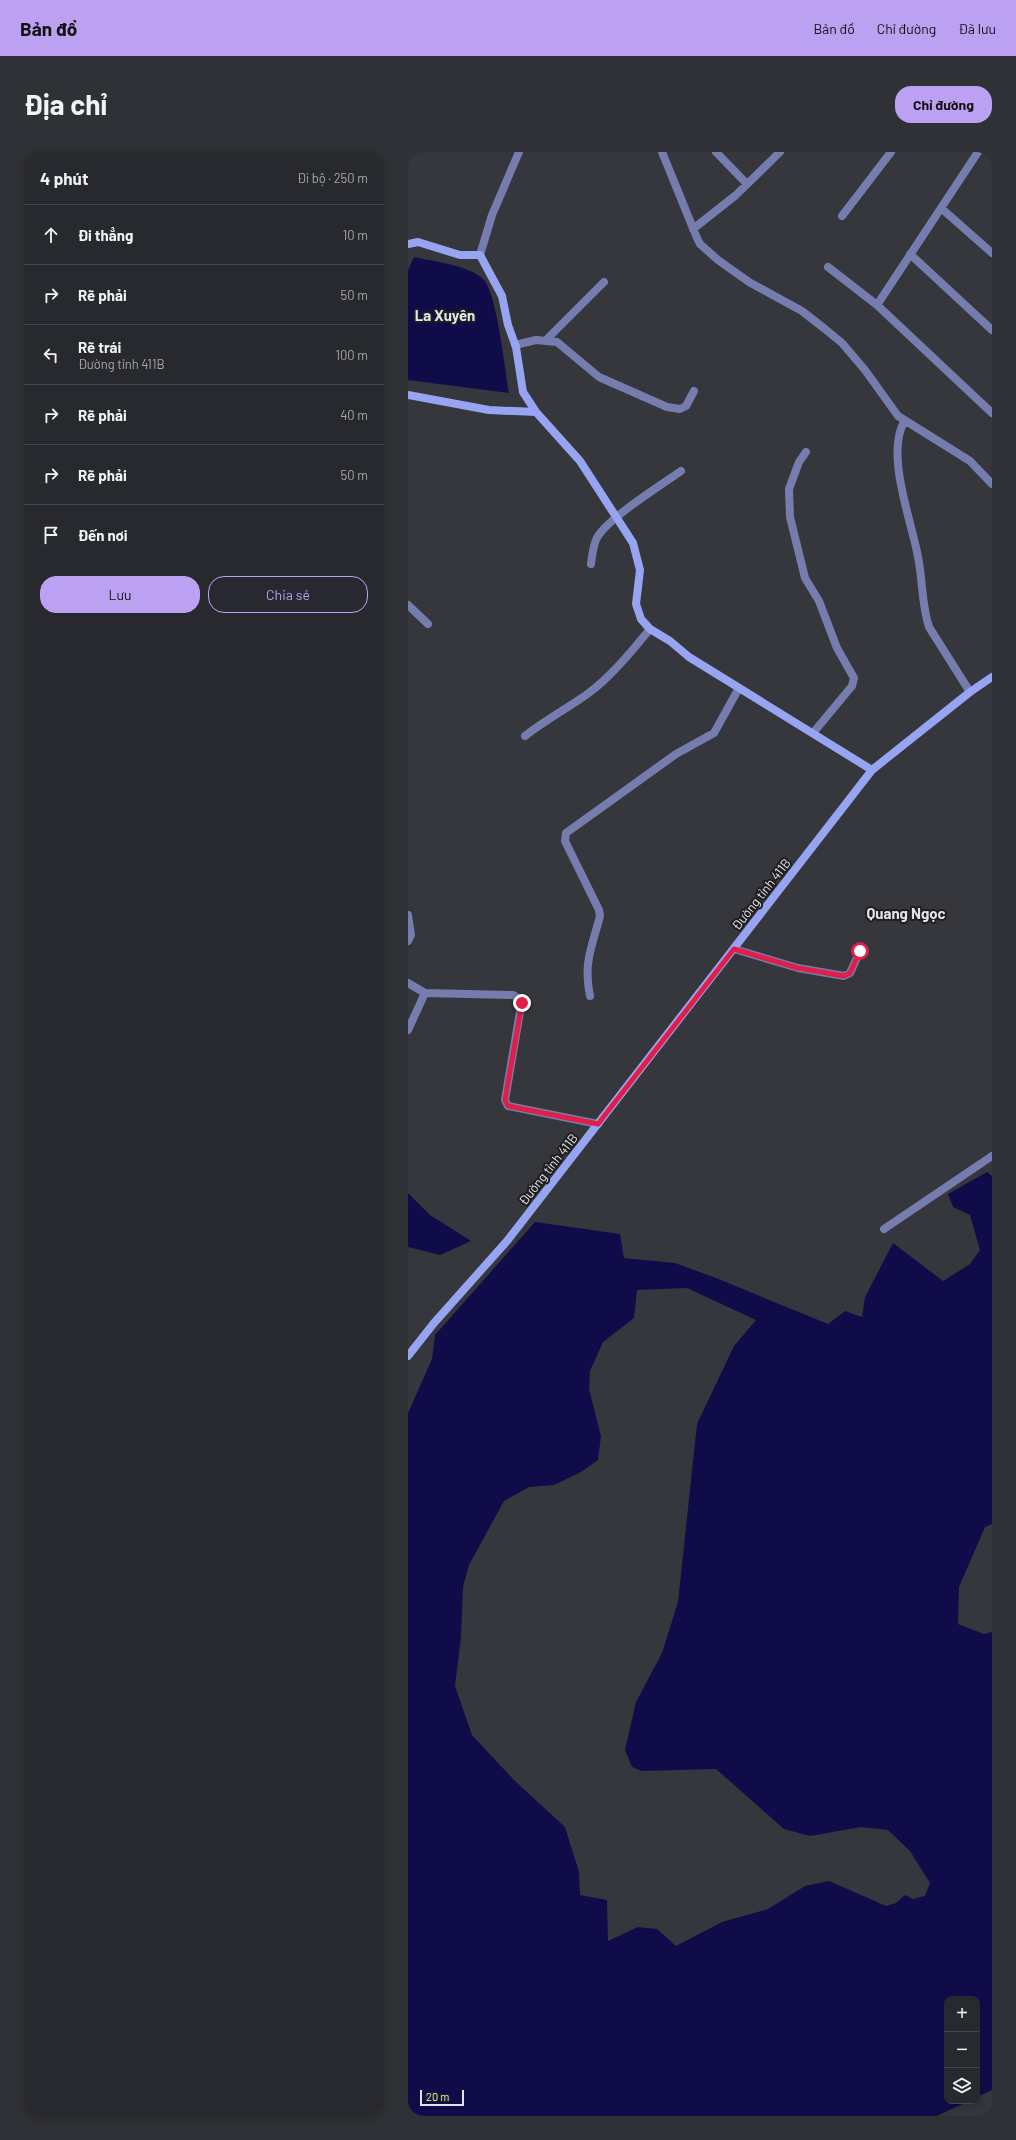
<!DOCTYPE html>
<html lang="vi">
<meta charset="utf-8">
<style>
:root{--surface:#28292e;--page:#303136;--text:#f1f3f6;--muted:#a5a6aa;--line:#44454a;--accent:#bca0f2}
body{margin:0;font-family:Barlow,sans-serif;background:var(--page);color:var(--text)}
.controls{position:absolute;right:12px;bottom:12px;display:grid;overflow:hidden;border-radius:8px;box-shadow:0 2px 10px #0003}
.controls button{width:36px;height:36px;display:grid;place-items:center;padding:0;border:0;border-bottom:1px solid var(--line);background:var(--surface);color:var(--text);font:20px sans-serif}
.scale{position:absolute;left:12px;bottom:10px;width:44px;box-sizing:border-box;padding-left:4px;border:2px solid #e3e4e8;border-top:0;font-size:11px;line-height:14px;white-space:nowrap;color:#e3e4e8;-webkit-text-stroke:3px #1e1e21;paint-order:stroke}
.stop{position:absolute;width:12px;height:12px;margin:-9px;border:3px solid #e11d48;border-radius:50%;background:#fff}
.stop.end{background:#e11d48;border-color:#fff;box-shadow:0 1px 4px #0008}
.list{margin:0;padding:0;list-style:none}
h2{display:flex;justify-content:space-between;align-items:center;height:52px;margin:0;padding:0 16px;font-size:17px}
h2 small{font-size:13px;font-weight:400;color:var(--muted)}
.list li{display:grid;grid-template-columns:26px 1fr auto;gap:12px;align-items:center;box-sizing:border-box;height:60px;padding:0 16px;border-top:1px solid var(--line)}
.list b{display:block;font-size:15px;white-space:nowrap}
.list p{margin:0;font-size:13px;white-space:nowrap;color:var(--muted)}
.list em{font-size:13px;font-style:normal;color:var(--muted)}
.actions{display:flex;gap:8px;padding:12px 16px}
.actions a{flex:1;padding:9px 0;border:1px solid var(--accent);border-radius:16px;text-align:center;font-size:14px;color:var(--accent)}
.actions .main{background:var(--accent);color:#111}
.icon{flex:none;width:22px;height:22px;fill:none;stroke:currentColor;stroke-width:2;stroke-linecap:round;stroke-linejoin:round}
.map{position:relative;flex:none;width:584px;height:1964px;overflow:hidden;border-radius:16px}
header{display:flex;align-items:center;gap:24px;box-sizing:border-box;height:56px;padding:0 20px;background:var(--accent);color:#111}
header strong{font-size:19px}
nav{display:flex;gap:22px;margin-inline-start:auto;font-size:14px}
.intro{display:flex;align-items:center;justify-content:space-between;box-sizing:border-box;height:96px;padding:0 24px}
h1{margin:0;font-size:28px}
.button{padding:10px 18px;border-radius:16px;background:var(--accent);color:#111;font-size:14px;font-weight:700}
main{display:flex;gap:24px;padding:0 24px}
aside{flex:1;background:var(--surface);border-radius:16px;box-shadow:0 2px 10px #0003}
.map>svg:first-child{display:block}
.water{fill:#100c4a;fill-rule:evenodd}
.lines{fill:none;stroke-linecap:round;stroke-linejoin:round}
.street{stroke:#747dae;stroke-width:8}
.secondary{stroke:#96a4f2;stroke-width:8}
.route{stroke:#e11d48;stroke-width:5}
.labels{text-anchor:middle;stroke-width:4;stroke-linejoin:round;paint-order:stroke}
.street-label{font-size:13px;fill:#e3e4e8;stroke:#1e1e21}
.quarter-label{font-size:15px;font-weight:bold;fill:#e3e4e8;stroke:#1e1e21}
</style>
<header>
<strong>Bản đồ</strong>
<nav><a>Bản đồ</a><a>Chỉ đường</a><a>Đã lưu</a></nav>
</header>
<div class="intro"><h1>Địa chỉ</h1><a class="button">Chỉ đường</a></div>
<main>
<aside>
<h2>4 phút<small>Đi bộ · 250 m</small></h2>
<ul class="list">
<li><svg class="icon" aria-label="ahead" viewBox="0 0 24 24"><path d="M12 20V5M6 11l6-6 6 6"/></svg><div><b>Đi thẳng</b></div><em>10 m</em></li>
<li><svg class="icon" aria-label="right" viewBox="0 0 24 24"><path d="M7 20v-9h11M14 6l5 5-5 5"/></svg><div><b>Rẽ phải</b></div><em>50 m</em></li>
<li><svg class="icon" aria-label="left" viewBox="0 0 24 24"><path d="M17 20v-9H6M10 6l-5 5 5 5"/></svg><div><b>Rẽ trái</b><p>Đường tỉnh 411B</p></div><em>100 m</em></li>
<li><svg class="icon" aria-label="right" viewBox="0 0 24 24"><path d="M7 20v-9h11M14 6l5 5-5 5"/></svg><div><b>Rẽ phải</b></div><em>40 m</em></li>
<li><svg class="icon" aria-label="right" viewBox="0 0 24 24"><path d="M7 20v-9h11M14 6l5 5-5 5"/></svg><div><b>Rẽ phải</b></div><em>50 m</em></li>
<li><svg class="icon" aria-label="arrive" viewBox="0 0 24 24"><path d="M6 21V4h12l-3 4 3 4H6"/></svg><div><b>Đến nơi</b></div></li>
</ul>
<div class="actions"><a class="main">Lưu</a><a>Chia sẻ</a></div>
</aside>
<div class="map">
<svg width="584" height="1964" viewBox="0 0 584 1964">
<rect width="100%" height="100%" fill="#35373d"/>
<path class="water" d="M6,105c18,4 58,9 70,23 13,15 21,90 25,113l-101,-13v-110z
M579,1020l5,4v348l-7,3 -26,60 -1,37 26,10 8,-2v458l-15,7v-98h-30v102h22l-32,15h-529v-703l24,-54 3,-24 100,-113 85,12 4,24 51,5 41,15 112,46 17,-13 17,6 3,-20 28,-54 50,38 27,-17 10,-14 -10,-35 -17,-8 -5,-13zM279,1136l69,32 -22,26 -37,78 -19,178 -16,51 -26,49 -11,48 7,17 10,4 74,-2 68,60 26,7 51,-9 27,3 22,21 20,32 -5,13 -12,3 -8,-4 -9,8 -10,3 -57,-25 -24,5 -37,23 -46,13 -46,24 -19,-17 -19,-2 -30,14 -1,-41 -27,-5 -1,-23 -14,-45 -50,-46 -43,-46 -17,-49 6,-49 2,-50 6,-22 35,-64 25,-14 25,-2 27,-13 17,-12 3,-24 -12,-47 1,-18 13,-29 31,-24 3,-28z
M0,1041l22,22 41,26 -31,14 -32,-8z"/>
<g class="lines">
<path class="street" d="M254,0l35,86 3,6 18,16 31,22 53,29 23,18 17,14 23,27 33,46 72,45 22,23
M308,0l31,32
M533,56l51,45
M434,64l49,-64
M285,77l43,-34 44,-43
M502,102l82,76
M72,103l12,-40 27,-63
M420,115l49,38 115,108
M469,153l101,-153
M139,187l57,-57
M107,193l21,-5 21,2 42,35 68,30 13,2 6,-3 8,-15
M496,270c-18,32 6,95 13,130 6,25 4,51 12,75l41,65
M398,300l-7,10 -10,27 1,28 15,61 14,23 18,47 17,30 -2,8 -39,47
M183,412c1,-8 2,-17 5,-24 7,-19 67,-56 85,-69
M0,453l20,19
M117,584c19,-15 41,-27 61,-41 23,-16 46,-44 64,-66
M0,763l3,20 -3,6
M326,797l64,19 46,8 6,-3 10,-22
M0,831l17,10 88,2 9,5 -17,100 3,6 90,18
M182,844c-7,-33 2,-49 10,-80l-1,-6 -34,-69 1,-8 110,-79 38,-21 25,-45
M0,878l17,-37
M476,1077l108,-73"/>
<path class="secondary" d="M0,92l10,-2 42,13h20l22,41 6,29 8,22 7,45 13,20 -47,-2 -81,-15
M128,260l44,49 53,82 7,27 -4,34 5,15 9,10 20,12 19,16 183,113
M0,1204l26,-33 73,-82 365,-471 98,-78 22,-15"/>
</g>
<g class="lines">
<path class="route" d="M114,851l-17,97 3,6 90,18 136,-175 64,19 46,8 6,-3 10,-22"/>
</g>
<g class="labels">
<g class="street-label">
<text transform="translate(353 742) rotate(-52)" y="5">Đường tỉnh 411B</text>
<text transform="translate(140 1017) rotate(-52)" y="5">Đường tỉnh 411B</text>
</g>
<g class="quarter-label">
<text x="37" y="169">La Xuyên</text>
<text x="498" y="767">Quang Ngọc</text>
</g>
</g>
</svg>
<div class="controls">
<button>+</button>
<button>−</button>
<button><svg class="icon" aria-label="layers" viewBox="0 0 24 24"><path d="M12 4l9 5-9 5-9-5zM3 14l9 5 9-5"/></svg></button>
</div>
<div class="scale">20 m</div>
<div class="stop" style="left:452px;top:799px"></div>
<div class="stop end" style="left:114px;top:851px"></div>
</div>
</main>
